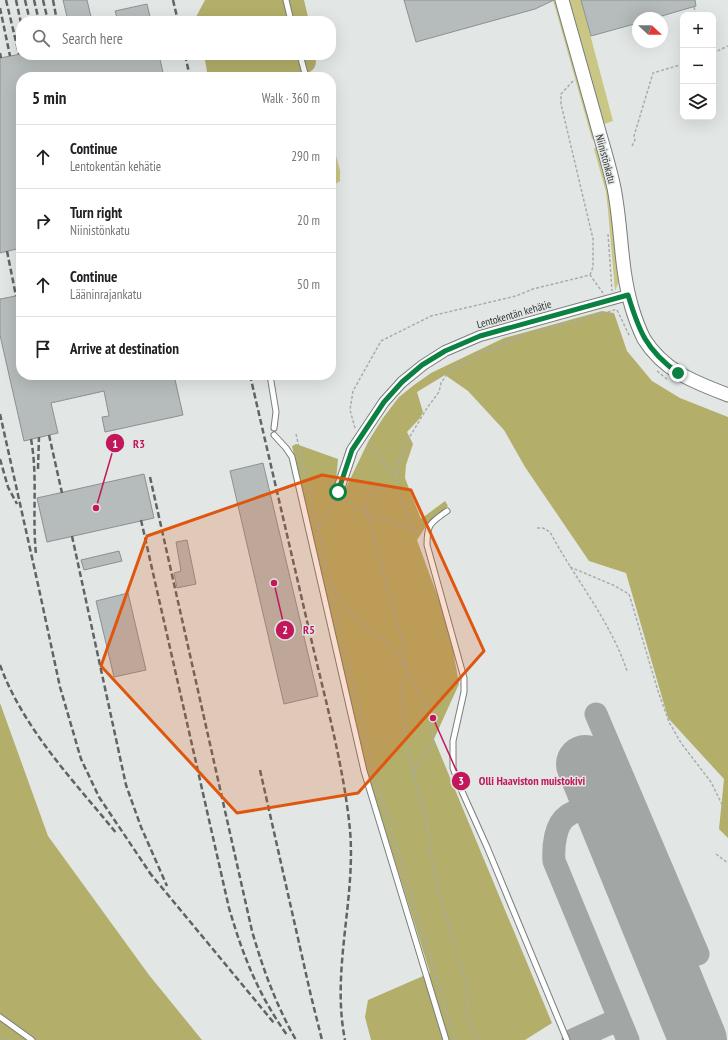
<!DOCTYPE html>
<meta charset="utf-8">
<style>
:root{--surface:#fff;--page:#f6f6f6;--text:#202124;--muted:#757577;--line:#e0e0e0}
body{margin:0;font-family:"PT Sans Narrow",sans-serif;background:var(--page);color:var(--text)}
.controls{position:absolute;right:12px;top:12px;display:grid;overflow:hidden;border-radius:8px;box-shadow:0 4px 16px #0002}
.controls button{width:36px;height:36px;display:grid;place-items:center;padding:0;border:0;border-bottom:1px solid var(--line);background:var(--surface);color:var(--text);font:20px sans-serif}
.compass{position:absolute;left:632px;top:12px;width:36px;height:36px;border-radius:50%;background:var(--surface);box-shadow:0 4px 16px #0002;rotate:112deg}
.stop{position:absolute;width:12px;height:12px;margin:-9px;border:3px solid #0b8043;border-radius:50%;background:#fff}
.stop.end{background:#0b8043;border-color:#fff;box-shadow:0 1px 4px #0008}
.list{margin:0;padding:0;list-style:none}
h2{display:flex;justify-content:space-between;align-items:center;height:52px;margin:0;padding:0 16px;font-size:17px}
h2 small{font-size:13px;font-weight:400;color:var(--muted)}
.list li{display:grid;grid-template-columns:26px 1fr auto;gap:12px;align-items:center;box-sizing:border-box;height:64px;padding:0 16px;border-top:1px solid var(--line)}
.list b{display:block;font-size:15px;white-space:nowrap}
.list p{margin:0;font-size:13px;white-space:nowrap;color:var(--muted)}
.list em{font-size:13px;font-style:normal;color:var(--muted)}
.icon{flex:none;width:22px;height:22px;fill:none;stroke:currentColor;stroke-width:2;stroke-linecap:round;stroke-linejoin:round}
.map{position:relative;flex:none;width:728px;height:1040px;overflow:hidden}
.search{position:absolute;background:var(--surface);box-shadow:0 4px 16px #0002;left:16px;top:16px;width:320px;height:44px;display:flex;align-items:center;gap:10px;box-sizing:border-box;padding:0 14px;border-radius:16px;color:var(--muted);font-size:15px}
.panel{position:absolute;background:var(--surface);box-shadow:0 4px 16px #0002;left:16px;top:72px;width:320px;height:308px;border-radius:16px}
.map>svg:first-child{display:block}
.green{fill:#cac684}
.forest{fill:#b3ae6a}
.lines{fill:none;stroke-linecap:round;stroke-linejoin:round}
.taxiway{stroke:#a2a6a4;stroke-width:23}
.runway{stroke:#a2a6a4;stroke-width:58}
.building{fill:#b6bcbc;stroke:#8b9191}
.service-casing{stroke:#797e7c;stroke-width:7}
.minor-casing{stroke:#797e7c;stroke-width:12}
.tertiary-casing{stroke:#797e7c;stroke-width:15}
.path{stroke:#a8acaa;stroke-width:1.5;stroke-dasharray:3 2;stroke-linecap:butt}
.service{stroke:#fff;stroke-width:5}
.minor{stroke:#fff;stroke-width:10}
.tertiary{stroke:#fff;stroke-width:13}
.rail{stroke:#616463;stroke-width:2.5;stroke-dasharray:6 3;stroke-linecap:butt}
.route{stroke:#0b8043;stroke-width:5}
.marked{fill:#df570e;fill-opacity:0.2;stroke:#df570e;stroke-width:3;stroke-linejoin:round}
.labels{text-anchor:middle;stroke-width:3;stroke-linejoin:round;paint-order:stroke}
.street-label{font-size:11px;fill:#353736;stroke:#e2e7e5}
.leader{fill:none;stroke:#c2185b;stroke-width:1.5}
.callout-dot{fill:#c2185b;stroke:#e2e7e5;stroke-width:1.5}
.mark-label{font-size:12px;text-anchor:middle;font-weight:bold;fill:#fff}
.callout-label{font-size:12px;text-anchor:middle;font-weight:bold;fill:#c2185b;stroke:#e2e7e5;stroke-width:3;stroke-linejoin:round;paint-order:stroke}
</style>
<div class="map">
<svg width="728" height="1040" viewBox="0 0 728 1040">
<rect width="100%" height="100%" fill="#e2e7e5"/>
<path class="green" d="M553,0h4l39,139 -2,1 -2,-1z
M568,0h13l32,121 -9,3 -3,-5z
M331,136l9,35v10l-9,6z
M597,145l12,46 11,88 -5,12 -7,-81 -2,-18 -12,-43z"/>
<path class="forest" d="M205,0h99l5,21h-113v-4z
M204,55h111c2,8 1,14 -7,18l1,4h-101z
M602,311l12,2 13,38 25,30 28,17 48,19v421l-9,-9 5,-50 -56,-61 -42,-145 -37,-12 -64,-94 -21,-37 -36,-39 -23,-16 -28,17 6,20 -3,6 -13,14 6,12 -7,21 -1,13 16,41 24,-18 3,5 -20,17 -11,17 32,87 10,57 -25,55 118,284 -27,17h-154l-6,-23 3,-17 62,-27 -62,-198 -76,-329 4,-2 42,15 -3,34 6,5 28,-58 14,-22 16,-21 15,-12 17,-12 73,-35z
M0,703l48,133 101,139 53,65h-202z"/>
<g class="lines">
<path class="taxiway" d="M596,714l102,240
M600,802c-10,4 -25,8 -33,14 -12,8 -14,31 -13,45l74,179
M573,1040l46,-21"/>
<path class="runway" d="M585,764l113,276"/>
</g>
<path class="building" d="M63,0h24l5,21h-24z
M404,0h150l-19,9 -119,33z
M581,0h114l1,6 -41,12h-17v5l-47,13z
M147,4l4,17h-33l-3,-10z
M21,54v1h138l5,22h-143v171l-21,5v-195z
M21,295v80h153l9,40 -78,17 -3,-15 7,-1 -5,-25 -53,12 7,30 -34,8 -24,-106v-36z
M263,463l55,233 -34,8 -54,-233z
M144,474l10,44 -107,24 -10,-44z
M187,540l9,44 -19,4 -3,-15 7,-2 -5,-29z
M119,551l3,10 -38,9 -3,-10z
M128,593l18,77 -32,7 -18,-76z"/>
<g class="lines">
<g class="service-casing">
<path id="service" d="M286,0l5,21
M300,55l6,22
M270,375l6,37 -2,16
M274,435l12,13 6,9 72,314 82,269
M447,511c-17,12 -20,13 -20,34l37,133v14l-11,49v27l7,19 27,60 80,193
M0,1017l32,23"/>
</g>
<g class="minor-casing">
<path id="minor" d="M338,492l14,-42 32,-48 18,-20 21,-17 22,-14 35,-15 148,-41"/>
</g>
<g class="tertiary-casing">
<path id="tertiary" d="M562,0c11,39 22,78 33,117 6,23 14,47 19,71 8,40 6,80 18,120 3,10 7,21 12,31 20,32 50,43 84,56"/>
</g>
<path class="path" d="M694,7l2,8
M713,53l15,-7
M573,81l-12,13v10l32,135v28l-3,8
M632,146l3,-6 -1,-4 19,-63 30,-9
M608,234l4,57
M617,310l13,27
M540,330l53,-13 24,-8
M657,371l11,9
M355,428l-5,-18 3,-19 28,-50 50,-25 85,-20 17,-7 57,-14 13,18
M296,434l75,328 84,278
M369,442l17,24 10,10
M397,488l17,42
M344,499l24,15 46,16 7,1
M319,528l14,-22 2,-5
M537,528h6l7,4c25,47 60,88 77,139
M570,567l43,18 16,9 29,97 11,31 12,21 30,39 17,35
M331,583l10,18 14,18 40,29 33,62 6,34 -3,5 -9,9 -8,16
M716,854l12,9
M0,1036l6,4
M477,1040l-10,-25 1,-15 -3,-20 -25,-85 -10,-45 -3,-28 -21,-75 -4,-54 4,-25 -3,-23 -37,-136 3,-13 10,-8h18l-1,-12 2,-12 8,-21 21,-35 12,-16 2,-9 6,-9 6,-6 13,-5 17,-11 12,-3 32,-15"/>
<use href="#service" class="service"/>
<use href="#minor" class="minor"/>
<use href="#tertiary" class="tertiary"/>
<path class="rail" d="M6,0l13,54
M16,0l5,23
M25,0l5,21
M34,0l5,21
M43,0l5,21
M53,0l4,21
M173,0l5,21
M0,8l10,48
M0,53l1,5
M185,55l5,22
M7,251l9,45
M250,375c21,91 42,181 63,272 14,59 31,122 37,183 6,70 -19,140 -5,210
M0,414l39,175 21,98 21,72 18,38 53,79
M49,435l13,58
M31,439c7,38 1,77 5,115
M0,459l8,28 9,17
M38,469l1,-32
M150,477l102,454c11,38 24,74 44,109
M141,520l88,388c14,48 29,86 58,127
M72,536l54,249 15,42 26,59
M0,665c24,65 74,116 117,169
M260,770l51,226 11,44
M149,872l125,151"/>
</g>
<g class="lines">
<path class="route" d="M338,492l14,-42 32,-48 18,-20 20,-17 23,-14 35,-15 148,-41c11,36 18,55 50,78"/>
</g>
<path class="marked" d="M322,475l89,15 73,161 -126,142 -121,20 -136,-147 46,-130z"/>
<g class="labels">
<g class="street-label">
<text transform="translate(606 159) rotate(75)" y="4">Niinistönkatu</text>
<text transform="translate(514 314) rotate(-16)" y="4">Lentokentän kehätie</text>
</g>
</g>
<path class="leader" d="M96 508L115 443M274 583L285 630M433 718L461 781"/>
<g class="callout-dot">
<circle cx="96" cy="508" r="4"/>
<circle cx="274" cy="583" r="4"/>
<circle cx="433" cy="718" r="4"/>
<circle cx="115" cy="443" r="10"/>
<circle cx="285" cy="630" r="10"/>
<circle cx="461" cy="781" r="10"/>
</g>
<g class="mark-label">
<text x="115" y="448">1</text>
<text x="285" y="634">2</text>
<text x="461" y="785">3</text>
</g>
<g class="callout-label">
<text x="139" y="448">R3</text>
<text x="309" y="634">R5</text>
<text x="532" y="785">Olli Haaviston muistokivi</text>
</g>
</svg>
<div class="controls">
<button>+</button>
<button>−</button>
<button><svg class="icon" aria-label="layers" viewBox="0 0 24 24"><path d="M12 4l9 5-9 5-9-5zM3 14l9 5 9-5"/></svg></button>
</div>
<svg class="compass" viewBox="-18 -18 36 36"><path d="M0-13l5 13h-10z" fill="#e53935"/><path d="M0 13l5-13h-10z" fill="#757577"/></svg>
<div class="stop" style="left:338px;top:492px"></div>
<div class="stop end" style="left:678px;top:373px"></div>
<div class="search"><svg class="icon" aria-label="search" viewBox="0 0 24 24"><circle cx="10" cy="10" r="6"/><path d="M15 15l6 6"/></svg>Search here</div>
<section class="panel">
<h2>5 min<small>Walk · 360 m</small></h2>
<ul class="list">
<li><svg class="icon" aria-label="ahead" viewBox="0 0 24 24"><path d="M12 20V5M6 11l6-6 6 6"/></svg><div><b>Continue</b><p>Lentokentän kehätie</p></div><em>290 m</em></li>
<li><svg class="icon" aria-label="right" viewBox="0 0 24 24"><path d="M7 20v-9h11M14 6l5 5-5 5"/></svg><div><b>Turn right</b><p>Niinistönkatu</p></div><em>20 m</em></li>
<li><svg class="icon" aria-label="ahead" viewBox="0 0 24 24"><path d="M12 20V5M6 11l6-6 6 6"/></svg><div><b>Continue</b><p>Lääninrajankatu</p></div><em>50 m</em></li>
<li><svg class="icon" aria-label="arrive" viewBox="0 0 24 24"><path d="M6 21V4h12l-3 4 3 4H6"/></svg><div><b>Arrive at destination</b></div></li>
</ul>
</section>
</div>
